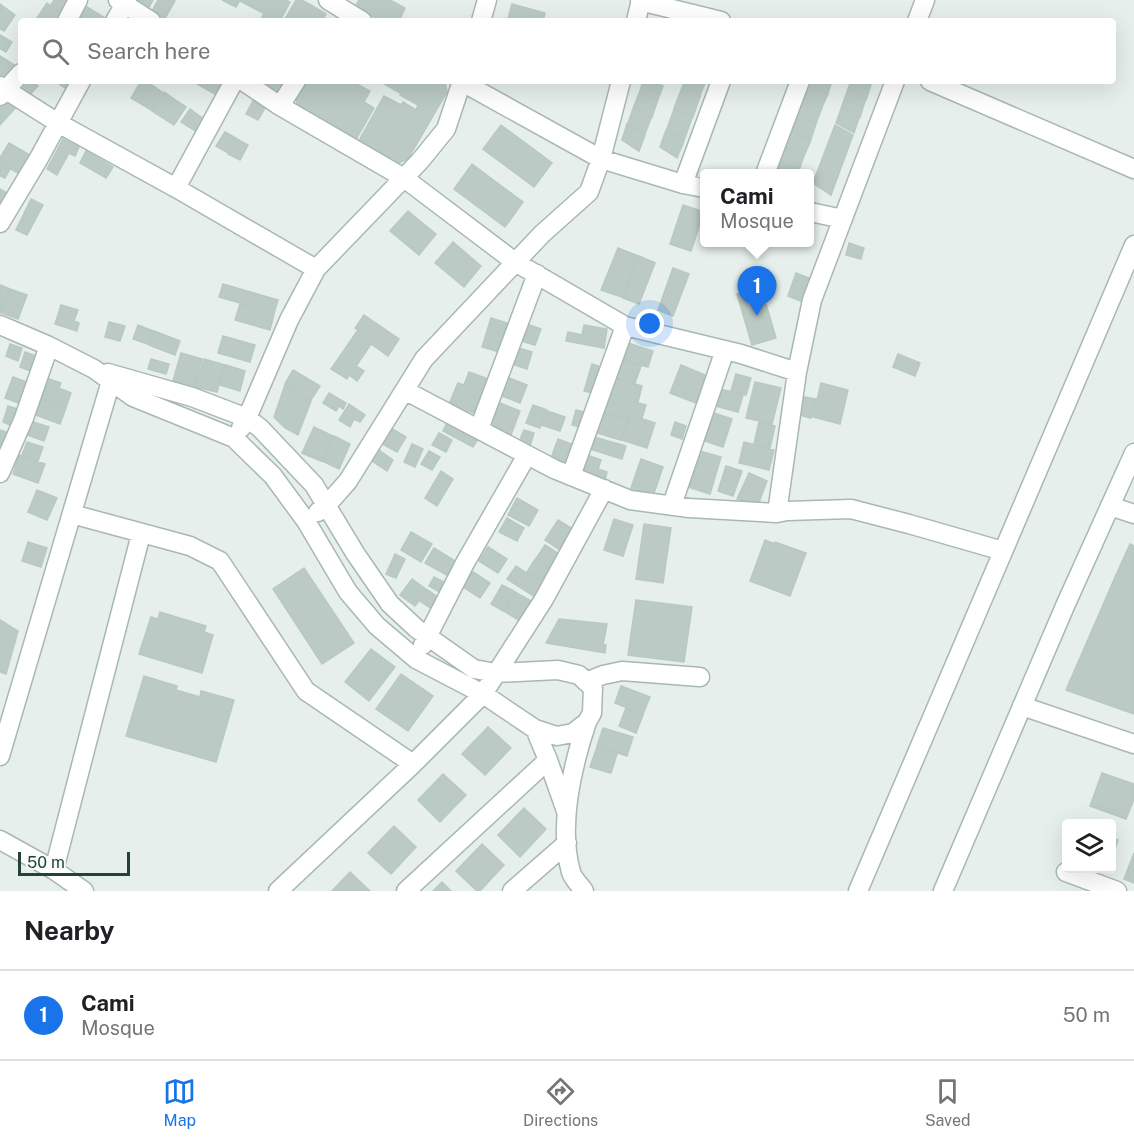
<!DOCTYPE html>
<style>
:root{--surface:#fff;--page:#f6f6f6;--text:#202124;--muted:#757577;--line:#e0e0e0;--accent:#1a73e8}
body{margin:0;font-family:"Public Sans",sans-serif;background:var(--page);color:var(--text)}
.controls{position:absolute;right:18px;bottom:18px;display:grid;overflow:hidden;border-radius:6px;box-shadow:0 6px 24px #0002}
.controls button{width:54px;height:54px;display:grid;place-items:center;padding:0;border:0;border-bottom:2px solid var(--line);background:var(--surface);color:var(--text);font:30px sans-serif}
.scale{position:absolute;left:18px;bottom:15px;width:112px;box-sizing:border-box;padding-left:6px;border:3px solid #24423a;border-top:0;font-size:16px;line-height:21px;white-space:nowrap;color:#24423a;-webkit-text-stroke:4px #f7fbf9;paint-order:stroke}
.you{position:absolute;left:650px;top:324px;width:21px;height:21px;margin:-15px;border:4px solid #fff;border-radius:50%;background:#1a73e8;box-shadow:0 0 0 9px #1a73e833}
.badge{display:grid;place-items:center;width:39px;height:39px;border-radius:50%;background:var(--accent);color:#fff;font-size:20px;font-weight:700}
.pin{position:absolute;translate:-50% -50px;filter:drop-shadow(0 2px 3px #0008)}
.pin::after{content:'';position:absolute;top:32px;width:21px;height:18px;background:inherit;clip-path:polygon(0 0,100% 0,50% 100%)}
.popup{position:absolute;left:700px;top:169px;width:114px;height:78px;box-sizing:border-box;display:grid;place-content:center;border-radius:6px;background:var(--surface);filter:drop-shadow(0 2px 4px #0005);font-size:20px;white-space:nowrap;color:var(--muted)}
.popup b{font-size:22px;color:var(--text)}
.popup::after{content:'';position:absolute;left:50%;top:100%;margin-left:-12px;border:12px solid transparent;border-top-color:var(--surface)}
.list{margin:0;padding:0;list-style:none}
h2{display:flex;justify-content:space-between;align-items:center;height:78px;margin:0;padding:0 24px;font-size:26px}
h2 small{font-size:20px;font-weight:400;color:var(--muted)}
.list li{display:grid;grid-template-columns:39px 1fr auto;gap:18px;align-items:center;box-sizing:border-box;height:90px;padding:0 24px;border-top:2px solid var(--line)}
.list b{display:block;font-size:22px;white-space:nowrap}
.list p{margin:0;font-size:20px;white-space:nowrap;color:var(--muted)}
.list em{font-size:20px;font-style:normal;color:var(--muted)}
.icon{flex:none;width:33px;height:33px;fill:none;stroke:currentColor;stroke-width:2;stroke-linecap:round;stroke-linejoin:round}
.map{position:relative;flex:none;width:1134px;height:891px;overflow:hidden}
.search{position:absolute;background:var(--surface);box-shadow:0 6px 24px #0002;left:18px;right:18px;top:18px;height:66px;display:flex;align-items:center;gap:15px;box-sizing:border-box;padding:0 21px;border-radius:6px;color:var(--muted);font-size:22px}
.sheet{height:168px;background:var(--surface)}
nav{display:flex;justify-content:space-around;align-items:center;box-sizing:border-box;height:84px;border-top:2px solid var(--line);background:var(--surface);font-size:16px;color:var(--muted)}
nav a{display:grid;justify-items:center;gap:3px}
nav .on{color:var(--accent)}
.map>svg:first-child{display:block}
.building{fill:#bbcac4;stroke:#b8c9c2;stroke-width:1.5}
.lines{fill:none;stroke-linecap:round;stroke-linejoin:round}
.street-casing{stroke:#a8b8b2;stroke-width:21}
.secondary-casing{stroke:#a4bbb3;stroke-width:21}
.street{stroke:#fff;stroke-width:18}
.secondary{stroke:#fff;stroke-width:18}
</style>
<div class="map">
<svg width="1134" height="891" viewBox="0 0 1134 891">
<rect width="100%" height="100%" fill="#e6efeb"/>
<path class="building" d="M54,0h22l-10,15 -15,-10z
M137,0h16l-6,11 -12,-7z
M158,0l17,1 -11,19 -13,-7z
M222,0h18l-4,7z
M241,0h29l-7,13 -23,-12z
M271,0h15l4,2 -10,19h-20z
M296,0h6l9,5 -10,16h-17z
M359,0h31l15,8 -6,13h-18l-26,-14z
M47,3l18,13 -4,5h-26z
M0,4l15,11 -11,16 -4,-2z
M512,4l33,9 -2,8h-26l-9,-2z
M311,5l15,9 -4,7h-20z
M87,7l21,13v1h-30z
M0,35l12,7 -6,10 -6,-3z
M0,56l19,12 -10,16 -9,-6z
M29,81h4l5,5 -11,12 -7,-7z
M55,81h20l-7,9z
M141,81h5l16,11 -11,18 -20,-12z
M192,81h35l-9,15z
M257,81h27l-8,15z
M306,81h45l19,10 -6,11 10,6 -20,35 -56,-34 -2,-12z
M379,81h28l-7,12z
M408,81h33l4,2 2,9 -39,67 -14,6 -37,-21 27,-48 17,9 2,-3 13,8 2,-5 -18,-10z
M643,81h12l8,5 -6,16 -17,-11z
M684,81h22l-5,12 -18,-9z
M810,81h22l-4,12 -18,-10z
M851,81h15l5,4 -5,15 -18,-11z
M810,83l18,11 -6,13 -18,-9z
M683,85l18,9 -8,23 -19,-9z
M848,89l17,12 -5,16 -18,-11z
M640,91l17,11 -5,15 -18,-11z
M164,92l22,15 -12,18 -22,-14z
M804,99l18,9 -6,15 -18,-9z
M9,100l8,6 -17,19v-17z
M253,101l12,7 -7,12 -12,-6z
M634,106l17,12 -6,16 -17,-11z
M842,106l17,12 -5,15 -18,-10z
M190,109l15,11 -8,12 -16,-10z
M674,109l18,9 -8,22 -17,-11z
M798,115l18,9 -5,15 -19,-8z
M627,124l18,11 -6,16 -17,-11z
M501,125l51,38 -18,24 -51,-38z
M835,125l18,10 -22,60 -18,-12z
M666,130l18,11 -7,17 -17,-11z
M225,132l11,6 -8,15 -12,-7z
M792,132l19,8 -7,16 -18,-9z
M63,139l16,8 -4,9 -6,-3 -12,22 -10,-6z
M237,139l11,6 -8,15 -12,-6z
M9,143l26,15 -11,19 -24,-15v-4z
M786,148l18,8 -5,14 -18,-9z
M86,151l27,16 -7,11 -26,-15z
M781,162l18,9 -1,3h-22z
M0,163l10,6 -5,9 -5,-2z
M472,164l51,38 -18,25 -51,-38z
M0,189l14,8 -14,13z
M31,199l12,6 -16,30 -11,-5z
M683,205l21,7 -13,39 -21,-7z
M408,211l28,23 -17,21 -29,-24z
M453,242l28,24 -17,21 -29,-24z
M849,243l15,5 -3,11 -15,-4z
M618,248l20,8 -16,41 -21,-7z
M639,256l16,7 -16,41 -16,-6z
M673,268l16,6 -16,42 -15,-6z
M796,273l15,6 -8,23 -15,-6z
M223,284l55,16 -4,13 -55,-16z
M0,285l10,4 -9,24h-1z
M761,287l15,51 -24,7 -15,-51z
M10,289l17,6 -9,24 -16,-6z
M240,304l34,10 -4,16 -35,-10z
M61,305l17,5 -4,11 5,2 -2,8 -22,-7z
M364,315l35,24 -11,17 -17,-12 -15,22 8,5 -7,10 -8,-6 -2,4 -16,-10 27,-39 -3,-2z
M491,318l16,5 -8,29 -17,-5z
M109,322l16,4 -5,15 -15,-4z
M524,323l17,6 -6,16 -17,-5z
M138,325l15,6 -5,13 -15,-5z
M584,325l23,4 -3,19 -38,-7 2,-9 14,3z
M154,331l26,10 -5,14 -26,-10z
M223,336l32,9 -5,17 -32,-9z
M625,342l28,9 -5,16 -29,-8z
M10,344l12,4 -4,13 -12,-5z
M515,347l17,5 -5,17 -18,-6z
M25,352l16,6 -5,15 -16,-6z
M181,353l21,6 -8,27 -21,-5z
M898,354l22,9 -5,13 -22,-9z
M151,359l18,5 -3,10 -18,-5z
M204,359l21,6 -8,27 -22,-5z
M619,360l22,6 -6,17 -21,-6z
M592,364l9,3 -8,26 -9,-2z
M226,365l19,6 -5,20 -20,-6z
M681,365l26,11 -11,27 -26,-10z
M293,370l27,16 -9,14 -26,-16z
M469,372l19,7 -14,34 -25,-9 9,-21 6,2z
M736,374l15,4 -5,17 -15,-4z
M504,376l23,9 -7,18 -23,-9z
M13,377l16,6 -8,21 -16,-6z
M614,378l28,8 -4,16 -29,-8z
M49,379l12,4 -2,5 12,5 -5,14 -24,-9z
M755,382l26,6 -9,36 -26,-6z
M821,383l27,7 -8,34 -27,-7z
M285,385l26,16 -13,34 -13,-7 -11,-11z
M717,388l26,7 -5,17 -26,-7z
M329,393l17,10 -3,6 -4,-3 -3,5 -13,-8z
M609,395l37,10 -4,13 -13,-4 -1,5 -24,-7z
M799,396l17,3 -5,19 -16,-4z
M41,399l25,9 -6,16 -24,-9z
M495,401l25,10 -9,24 -26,-10z
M349,404l16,11 -5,7 -6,-3 -4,8 -11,-7z
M533,405l14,5 -7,18 -14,-5z
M8,406l13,4 -6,17 -12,-5z
M576,410l8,2 -4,15 -8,-2z
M547,411l18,6 -5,14 -18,-6z
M711,412l21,7 -9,28 -21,-7z
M603,413l25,7 -7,20 -24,-7z
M630,415l25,8 -8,25 -25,-8z
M448,420l31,17 -6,10 -30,-16z
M33,422l16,5 -5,14 -16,-6z
M675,422l11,4 -4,13 -11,-4z
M759,422l16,4 -5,22 -16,-4z
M314,427l19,9 -12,25 -19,-8z
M389,427l17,10 -9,15 -18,-10z
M0,430l13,4 -5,15 -8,-3z
M524,430l10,3 -4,13 -11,-4z
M439,433l13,7 -6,12 -14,-7z
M334,436l16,8 -11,25 -17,-8z
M594,437l32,9 -4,13 -32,-10z
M558,439l16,6 -6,19 -17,-6z
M27,442l16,5 -5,14 -16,-6z
M744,442l30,8 -5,20 -30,-7z
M412,444l11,5 -8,18 -11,-5z
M379,450l14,10 -6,11 -15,-10z
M696,450l25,7 -11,37 -25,-8z
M429,451l11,6 -8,13 -11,-6z
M19,455l26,9 -7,19 -25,-9z
M587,455l14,5 -3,9 9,3 -2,8 -24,-8z
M641,459l22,8 -10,29 -22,-8z
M726,466l16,5 -9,25 -15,-5z
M441,471l12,8 -16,27 -12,-8z
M749,473l18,8 -9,24 -21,-6z
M37,490l20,8 -10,22 -19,-8z
M517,498l21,12 -9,16 -21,-11z
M507,518l17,10 -7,13 -18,-9z
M614,519l19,6 -10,31 -19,-6z
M558,520l18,11 -13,21 -18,-12z
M644,524l27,4 -8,55 -27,-4z
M411,532l21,12 -11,18 -20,-12z
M765,540l10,4v-2l31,11 -16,43 -40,-15z
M28,542l19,6 -6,19 -19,-6z
M1130,544l4,2v36l-18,-7z
M545,545l14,9 -9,14 -13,-11z
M488,547l19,12 -9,14 -19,-12z
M434,548l26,16 -8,14 -27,-15z
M395,554l10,5 -9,19 -10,-4z
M536,558l13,10 -8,13 -14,-9z
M516,566l27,18 -8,13 -28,-18z
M304,568l50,75 -32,21 -49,-75z
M473,572l17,11 -10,15 -17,-11z
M1116,575l18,7v98l-55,-20z
M434,577l14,7 -5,10 -14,-8z
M412,579l15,11 -12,16 -15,-11z
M502,585l12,6 -11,20 -12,-7z
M428,590l12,9 -8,10 -12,-8z
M515,592l16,9 -11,20 -16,-10z
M636,600l56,7 -8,55 -56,-7z
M160,612l46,14 -2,6 9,3 -11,38 -63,-19 12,-37 7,2z
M559,619l48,5 -4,21h3l-1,8 -59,-10z
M0,620l18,11 -12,43 -6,-2z
M371,649l24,18 -26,34 -24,-19z
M1079,660l55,20v34l-68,-24z
M401,674l32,22 -25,35 -32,-22z
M144,676l33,10 -1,4 24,7 1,-6 33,9 -18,62 -90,-26z
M621,686l29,11 -7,17 -28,-11z
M626,708l17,7 -7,18 -17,-7z
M488,727l23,21 -26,27 -23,-21z
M603,728l30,9 -6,19 -30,-10z
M597,747l20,7 -6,19 -21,-6z
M1102,773l32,11v15l-8,20 -36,-13z
M443,774l23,21 -26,27 -22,-22z
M524,808l22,21 -26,28 -22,-22z
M394,826l22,21 -25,27 -23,-21z
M1112,838l6,2 -6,18z
M482,844l22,21 -24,26h-3l-21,-20z
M1134,853v30l-10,-4z
M350,872l20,19h-38z
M442,882l9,9h-18z"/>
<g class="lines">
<g class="street-casing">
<path id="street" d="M118,0l33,21
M328,0l34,21
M640,1l81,20
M67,21l11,-21
M115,21l12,-21
M481,21l6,-21
M636,21l5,-21
M917,21l8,-21
M234,81l-58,107 140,81
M243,81l37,25
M296,81l-16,25 124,72 111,84 110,64 116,28 56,18
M930,81l204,88
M462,82l139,77 82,25 21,4
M0,86l58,37 118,65
M0,96l21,-23
M765,174l35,-93
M683,184l38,-103
M810,212l33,7
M0,223l39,-65 42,-77
M0,325l49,21 45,23 39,28 101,41 39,38 33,45 42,71 29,34 39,33 67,35 52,35 13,31 18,51
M108,373l84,24 55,21 13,10 54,57 41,68 35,51 27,25 57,40 22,4 62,-3 21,5 14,13 -1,25 -5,9 -14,11 -16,3 -22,-7
M406,391l148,78 76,31 59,8 88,5 10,-2 64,-2 58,15 94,27
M241,428l6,-10 42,-98 27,-51 104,-108 26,-32 16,-48
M479,429l58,-155
M0,473l24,-55 25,-72
M571,476l54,-150
M672,505l53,-155
M1110,506l24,8
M318,512l8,-6 22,-25 76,-122 118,-125 47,-42 12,-33 20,-78
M777,513l20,-141 15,-72 83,-219
M72,514l118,32 30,15 86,130 107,73 70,-70 61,-95 60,-110
M423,645l42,-82 62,-108
M586,682l17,-7 19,-4 78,6
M1022,706l112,38
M0,756l111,-375
M0,840l54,30 30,21
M54,870l87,-336
M1066,872l51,19
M278,891l135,-127
M406,891l142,-131
M512,891l55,-48
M584,891c-4,-6 -11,-12 -13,-19 -13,-46 1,-105 16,-150
M858,891l276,-646"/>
</g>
<g class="secondary-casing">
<path id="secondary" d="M943,891l122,-285 69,-153"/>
</g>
<use href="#street" class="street"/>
<use href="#secondary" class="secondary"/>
</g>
</svg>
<div class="controls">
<button><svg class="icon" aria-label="layers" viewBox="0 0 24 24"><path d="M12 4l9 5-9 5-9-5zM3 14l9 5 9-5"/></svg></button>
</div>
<div class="scale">50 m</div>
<div class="you"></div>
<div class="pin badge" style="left:757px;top:316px">1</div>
<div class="popup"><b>Cami</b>Mosque</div>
<div class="search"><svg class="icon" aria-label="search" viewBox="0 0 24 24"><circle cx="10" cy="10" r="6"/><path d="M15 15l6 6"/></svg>Search here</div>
</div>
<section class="sheet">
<h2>Nearby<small></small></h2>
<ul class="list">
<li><span class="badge">1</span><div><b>Cami</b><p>Mosque</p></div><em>50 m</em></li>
</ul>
</section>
<nav>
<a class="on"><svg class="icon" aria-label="map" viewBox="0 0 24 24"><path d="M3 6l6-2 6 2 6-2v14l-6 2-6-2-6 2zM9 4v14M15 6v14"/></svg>Map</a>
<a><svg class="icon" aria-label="directions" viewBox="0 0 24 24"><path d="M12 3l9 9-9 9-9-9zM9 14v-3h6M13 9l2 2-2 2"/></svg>Directions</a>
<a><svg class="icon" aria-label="saved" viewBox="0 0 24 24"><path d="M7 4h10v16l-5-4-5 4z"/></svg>Saved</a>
</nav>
